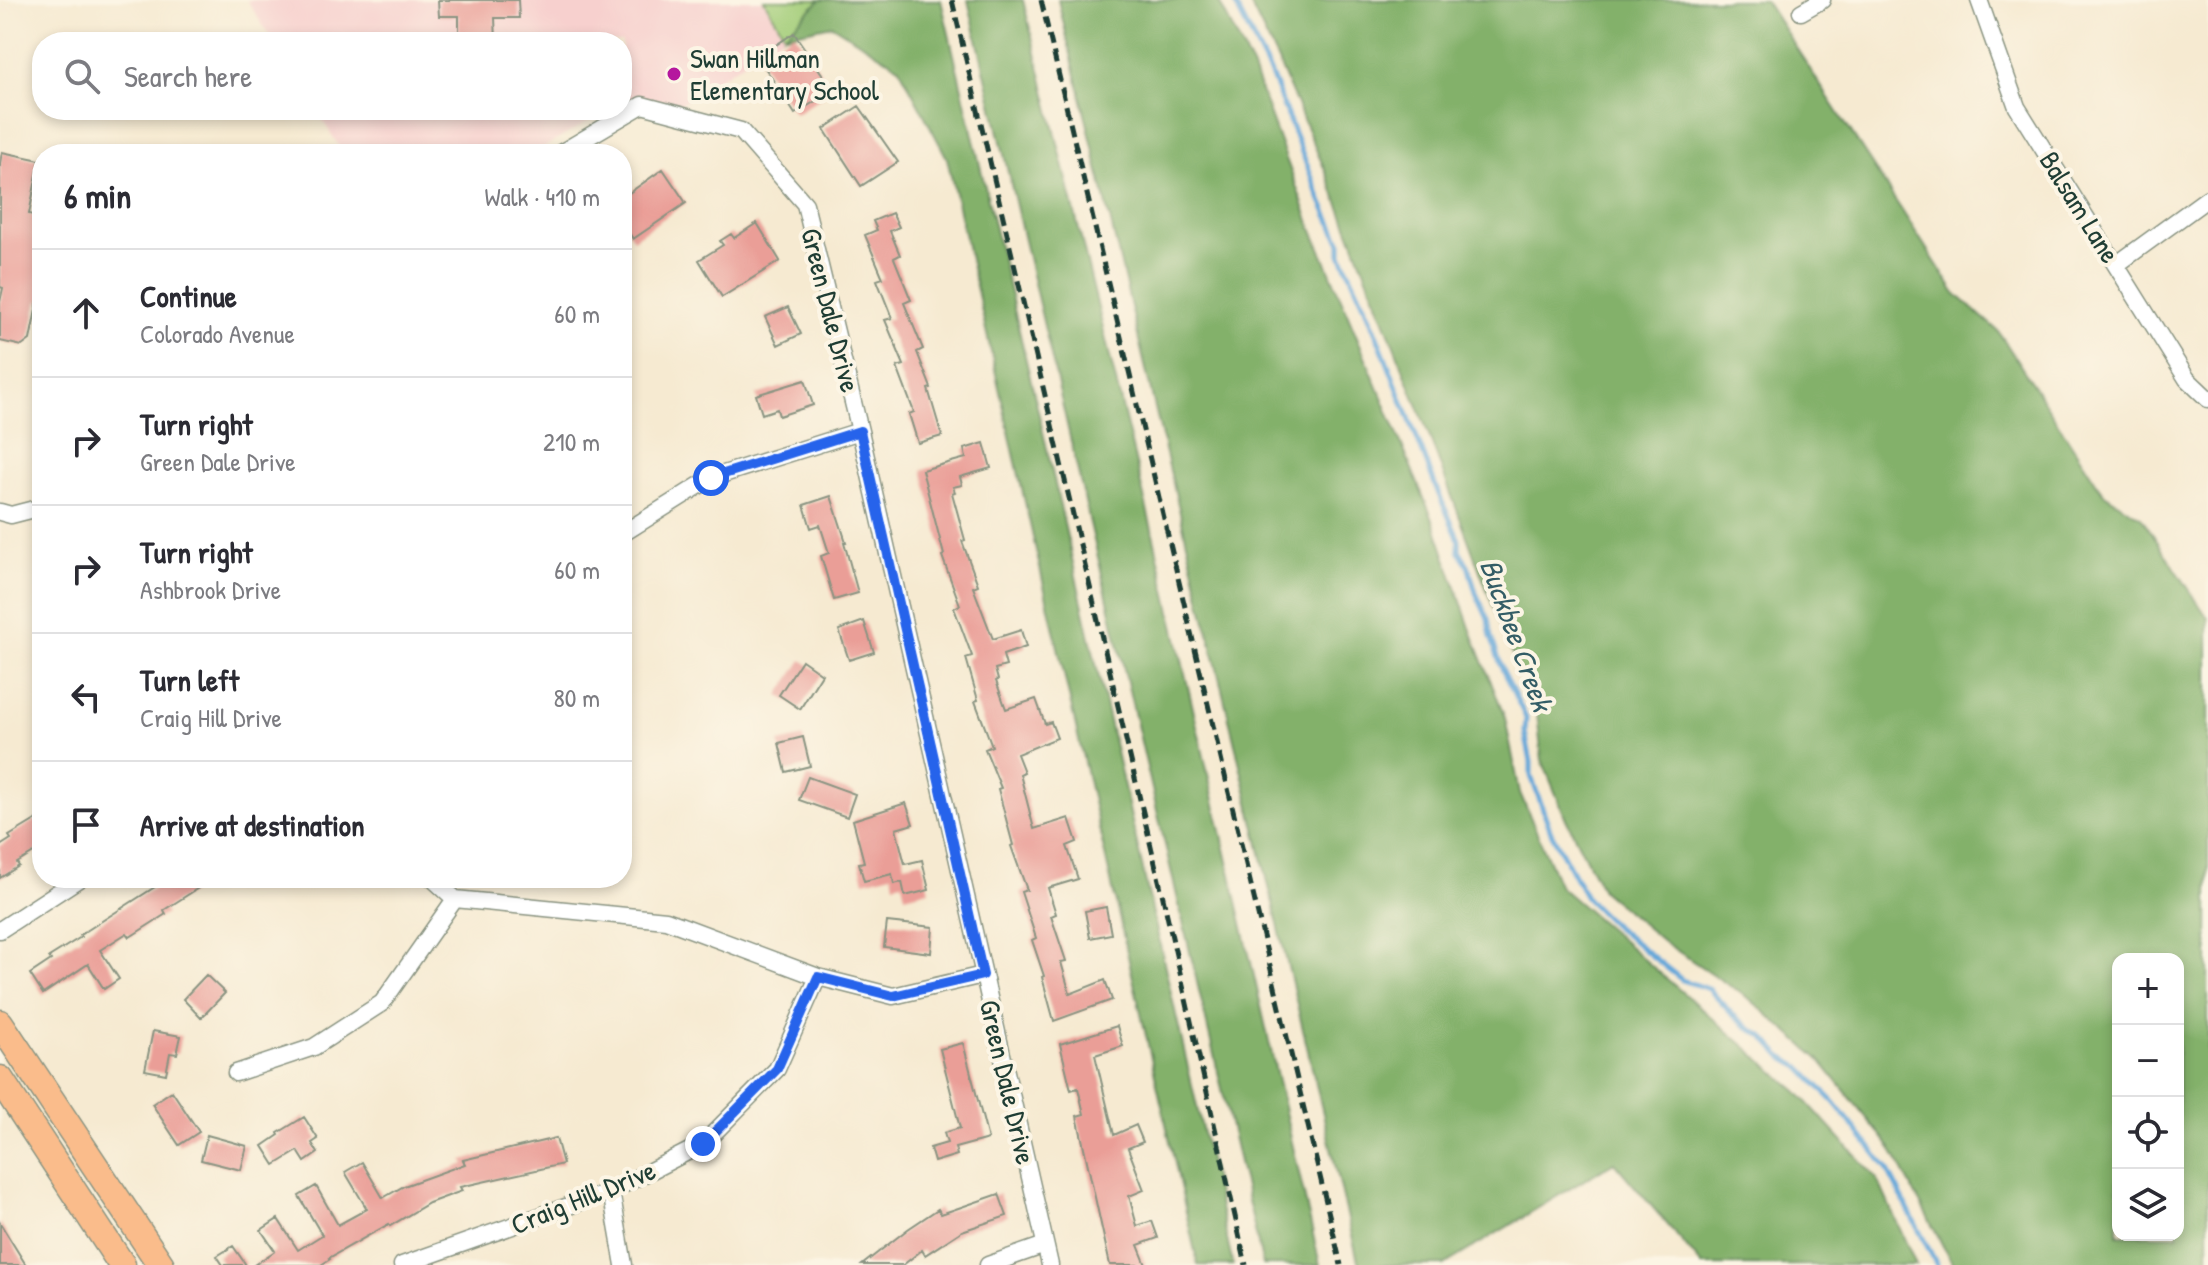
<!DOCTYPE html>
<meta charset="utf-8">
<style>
:root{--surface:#fff;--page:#f7f7f7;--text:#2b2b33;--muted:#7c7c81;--line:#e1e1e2}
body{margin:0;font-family:"Patrick Hand",sans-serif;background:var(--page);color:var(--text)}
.controls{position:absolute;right:24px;bottom:24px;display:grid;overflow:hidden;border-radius:16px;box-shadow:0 4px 12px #0003}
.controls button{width:72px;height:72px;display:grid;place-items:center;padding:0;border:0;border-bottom:2px solid var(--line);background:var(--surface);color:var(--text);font:40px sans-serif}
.stop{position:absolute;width:24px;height:24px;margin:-18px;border:6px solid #2563eb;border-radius:50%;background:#fff}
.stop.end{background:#2563eb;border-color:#fff;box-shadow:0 2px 8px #0008}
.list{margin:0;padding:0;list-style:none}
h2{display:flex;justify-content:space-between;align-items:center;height:104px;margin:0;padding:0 32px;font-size:34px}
h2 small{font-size:26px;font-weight:400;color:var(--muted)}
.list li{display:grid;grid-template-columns:52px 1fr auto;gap:24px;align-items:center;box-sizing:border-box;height:128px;padding:0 32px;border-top:2px solid var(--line)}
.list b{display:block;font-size:30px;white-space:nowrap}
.list p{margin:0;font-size:26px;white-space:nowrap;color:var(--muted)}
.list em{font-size:26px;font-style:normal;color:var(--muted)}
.icon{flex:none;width:44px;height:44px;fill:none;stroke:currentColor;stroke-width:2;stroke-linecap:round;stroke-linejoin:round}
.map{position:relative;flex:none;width:2208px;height:1265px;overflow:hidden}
.search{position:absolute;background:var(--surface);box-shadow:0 4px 12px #0003;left:32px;top:32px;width:600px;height:88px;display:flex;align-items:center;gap:20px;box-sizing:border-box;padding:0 28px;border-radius:32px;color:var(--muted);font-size:30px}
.panel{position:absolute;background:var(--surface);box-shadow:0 4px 12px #0003;left:32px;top:144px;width:600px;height:744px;border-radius:32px}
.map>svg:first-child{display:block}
.built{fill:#f7d0ce}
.green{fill:#a4ce7a;stroke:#628657;stroke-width:2}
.forest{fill:#83b16a;stroke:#51774f;stroke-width:2;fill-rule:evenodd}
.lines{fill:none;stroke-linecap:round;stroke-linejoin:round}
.stream{stroke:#65a7d9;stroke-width:5}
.building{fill:#ea9e97}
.street-casing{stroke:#8a9482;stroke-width:19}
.primary-casing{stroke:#8a9482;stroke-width:29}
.street{stroke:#fff;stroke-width:16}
.primary{stroke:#fabc8b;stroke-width:26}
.rail{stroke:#1f3d34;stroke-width:5;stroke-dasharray:12 6;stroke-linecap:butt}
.route{stroke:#2563eb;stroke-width:10}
.poi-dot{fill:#b5179e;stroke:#fcf5e5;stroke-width:3}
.labels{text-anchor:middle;stroke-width:8;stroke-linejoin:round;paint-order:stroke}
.poi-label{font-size:28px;fill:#1f3d34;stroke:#fcf5e5;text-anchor:start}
.street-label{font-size:28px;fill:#1f3d34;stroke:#fcf5e5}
.water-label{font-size:30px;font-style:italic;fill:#345d66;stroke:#fcf5e5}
</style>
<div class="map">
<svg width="2208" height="1265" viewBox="0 0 2208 1265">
<rect width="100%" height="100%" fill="#fcf5e5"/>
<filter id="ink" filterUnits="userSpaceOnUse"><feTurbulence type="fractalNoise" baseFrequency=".0125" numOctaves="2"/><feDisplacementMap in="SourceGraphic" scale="16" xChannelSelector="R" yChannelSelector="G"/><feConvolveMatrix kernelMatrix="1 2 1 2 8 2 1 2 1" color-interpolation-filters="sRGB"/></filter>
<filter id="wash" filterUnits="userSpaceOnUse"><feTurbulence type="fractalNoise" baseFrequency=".006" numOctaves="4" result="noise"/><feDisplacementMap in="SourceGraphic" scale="32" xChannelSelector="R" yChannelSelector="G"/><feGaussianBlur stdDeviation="1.8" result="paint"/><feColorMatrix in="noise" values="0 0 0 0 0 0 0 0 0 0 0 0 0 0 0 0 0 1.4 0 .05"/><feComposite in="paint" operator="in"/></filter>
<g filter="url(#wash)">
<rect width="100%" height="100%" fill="#f6ead1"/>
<path class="built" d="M247,0h517l21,35 -106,70h-57v-63h-349z
M316,110h292l-75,44h-189z"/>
<path class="green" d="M764,0h56l-35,35z"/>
<path class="forest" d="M820,0h121l106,449 186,816h-35l-251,-1107 -48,-91 -67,-42 -47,10z
M968,0h55l132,542 165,723h-57z
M1058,0h160l34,67 59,159 122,294 37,108 35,90 15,75 40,94 237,204 81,89 38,85h-214l-88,-103 -170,103h-85z
M1248,0h517l191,294 42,37 105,162 39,25 66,100v647h-255l-62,-117 -72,-89 -68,-59 -87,-58 -62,-52 -36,-71 -24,-59 -6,-56 -29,-61 -83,-221 -96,-245 -51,-118zM2178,959v276h-60v-276z"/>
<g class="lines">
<path class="stream" d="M1233,0l37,72 52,131 19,40v11l27,59 72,184 19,43v11l9,14 8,28 12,26 3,18 12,34 23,47 -1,14 6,30v14l20,56 36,67 25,25 70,56 27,9 22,24 19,16 13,7 19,21 18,10 34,35 52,65 51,98"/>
</g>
<g id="blocks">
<path class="building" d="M438,0h80l1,18h-24l1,23h-37v-25h-20z
M794,33l39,57 -38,24 -37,-57z
M859,106l39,56 -37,24 -37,-57z
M2,152l38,8 -11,54 13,3v88l-4,-5 -8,40 -8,6 -22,-5v-39l3,-14 -3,-1v-124z
M663,169l23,34 -53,36 -11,-17v-24z
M892,213l7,14 -9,4 10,24 -6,3 17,42 -7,3 19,46 -6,3 14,36 -3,1 14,47 -24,7 -9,-29 5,-2 -17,-45 7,-2 -19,-45 7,-2 -15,-38 6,-2 -18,-43 12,-5 -4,-9z
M757,223l23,38 -58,36 -23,-37 24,-15 -3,-4 11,-7 3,4z
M788,307l13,27 -23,11 -13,-28z
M805,380l8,25 -34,11 -2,-7 -15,5 -6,-19z
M984,443l7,25 -31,9 2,8 -9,2 2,5 -3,1 13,47 -3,1 16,44 -5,2 20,52 28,-9 5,17 -23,8 3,11 -11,3 3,11 -2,1 10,28 30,-10 9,25 6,-2 6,16 -40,16 7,18 -4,2 14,55 35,-11 8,24 -10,4 11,33 -30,9 8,26 -5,2 15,45 -5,1 9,32 35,-14 7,20 -58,21 -12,-44 2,-1 -12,-36 4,-2 -15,-46 6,-2 -16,-44 2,-1 -15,-56 3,-1 -16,-39 7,-3 -17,-45 3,-1 -12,-42 6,-2 -18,-48 6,-3 -18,-49 2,-1 -22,-85 44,-12 -2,-9z
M831,496l15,46h-2l14,51 -24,7 -13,-44 8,-3 -9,-28 -9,3 -7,-23z
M864,621l10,31 -25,8 -10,-30z
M802,660l20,14 -22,35 -21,-14z
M803,737l7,29 -24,6 -7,-29z
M808,777l47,17 -8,23 -48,-17z
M906,803l7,21 -17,5 9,35 17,-4 7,30 -24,6 -3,-14 -8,2 -2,-10 -28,7 -5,-18 5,-1 -11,-42z
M42,816v32l-25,15 2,3 -19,12v-32l11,-7 -2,-3z
M169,878h45l-50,32 2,4 -36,23 -3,-4 -27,17 19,29 -15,10 -16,-25 -45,30 -13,-20 21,-14 -2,-3 32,-20 -1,-2z
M1106,907l5,27 -21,4 -5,-27z
M887,922l46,5 -2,26 -47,-6z
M206,975l19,18 -24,25 -18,-19z
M1117,1026l6,20 -28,9 19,80 22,-10 7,17 -15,6 16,42 -15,6 8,30 15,-5 6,17 -20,7 8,20h-36l-33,-149 7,-2 -6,-26 -7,2 -11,-46z
M153,1031l28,5 -4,18 -7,-1 -4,21 -21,-4z
M963,1043l25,96 -33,9 2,7 -23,7 -4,-14 17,-5 -3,-10 16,-5 -20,-79z
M172,1091l27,41 -20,13 -27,-41z
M304,1117l14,22 -6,4 6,10 -13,9 -7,-11 -23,14 -12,-19 16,-11 -1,-2z
M207,1135l40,11 -6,24 -40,-10z
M556,1138l7,26 -103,23 2,4 -33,12 -39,23 -1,-2 -60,34 1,1 -9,6h-67l21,-14 -14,-21 17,-11 20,31 24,-15 -23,-39 17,-10 22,39 29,-16 -22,-37 17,-10 21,36 21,-12 61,-22 -2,-4z
M999,1194l8,22 -45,15 -37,24 -3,-5 -19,15h-41l46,-36 30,-20 3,5z
M0,1223l26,42h-26z
M233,1246l13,19h-23l-6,-9z"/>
</g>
</g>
<g filter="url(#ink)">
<use href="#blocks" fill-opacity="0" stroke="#8a9482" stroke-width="2"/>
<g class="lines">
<g class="street-casing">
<path id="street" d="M1979,0l38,107 170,272 21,20
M1801,12l21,-12
M559,154l83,-49 99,26 64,73 55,227 190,834
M2116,265l92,-67
M0,512l11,3 31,-8
M622,534l89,-56 149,-47
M432,878l23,21 211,21 152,57 75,19 90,-21
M0,930l80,-52
M236,1073l78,-26 68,-44 73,-104
M611,1191l13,74
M402,1265l209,-74 92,-47 74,-75 41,-92
M988,1265l57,-20"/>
</g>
<g class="primary-casing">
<path id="primary" d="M0,1023l161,242
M0,1079l122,186"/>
</g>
<use href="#street" class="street"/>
<use href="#primary" class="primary"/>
<path class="rail" d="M952,0l210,893 84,372
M1041,0l300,1265"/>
</g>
</g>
<g class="lines" filter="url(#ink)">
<path class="route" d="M703,1144l74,-75 41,-92 75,19 90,-21 -123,-544 -149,47"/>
</g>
<circle class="poi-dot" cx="674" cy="74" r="8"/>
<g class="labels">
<g class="poi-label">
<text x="690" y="68">Swan Hillman<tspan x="690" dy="32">Elementary School</tspan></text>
</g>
<g class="street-label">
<text transform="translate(2080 207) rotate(58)" y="10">Balsam Lane</text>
<text transform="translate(831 310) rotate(76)" y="10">Green Dale Drive</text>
<text transform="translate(1008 1082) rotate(77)" y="10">Green Dale Drive</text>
<text transform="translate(583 1197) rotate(-22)" y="10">Craig Hill Drive</text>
</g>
<g class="water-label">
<text transform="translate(1516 635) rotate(70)" y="10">Buckbee Creek</text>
</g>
</g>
</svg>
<div class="controls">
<button>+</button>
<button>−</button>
<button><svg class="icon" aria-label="locate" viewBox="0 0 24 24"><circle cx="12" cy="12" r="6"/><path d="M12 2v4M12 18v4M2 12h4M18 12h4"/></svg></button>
<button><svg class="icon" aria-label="layers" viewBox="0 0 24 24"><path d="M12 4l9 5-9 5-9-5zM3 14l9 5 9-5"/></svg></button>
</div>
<div class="stop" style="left:711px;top:478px"></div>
<div class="stop end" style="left:703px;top:1144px"></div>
<div class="search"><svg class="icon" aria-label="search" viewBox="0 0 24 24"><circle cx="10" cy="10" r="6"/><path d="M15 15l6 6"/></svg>Search here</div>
<section class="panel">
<h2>6 min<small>Walk · 410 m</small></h2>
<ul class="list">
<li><svg class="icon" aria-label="ahead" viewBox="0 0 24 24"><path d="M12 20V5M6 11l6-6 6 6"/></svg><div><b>Continue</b><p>Colorado Avenue</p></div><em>60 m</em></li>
<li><svg class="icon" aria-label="right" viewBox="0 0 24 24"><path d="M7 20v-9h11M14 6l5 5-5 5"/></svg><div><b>Turn right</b><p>Green Dale Drive</p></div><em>210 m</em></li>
<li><svg class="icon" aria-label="right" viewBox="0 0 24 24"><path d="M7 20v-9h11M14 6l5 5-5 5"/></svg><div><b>Turn right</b><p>Ashbrook Drive</p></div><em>60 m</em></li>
<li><svg class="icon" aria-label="left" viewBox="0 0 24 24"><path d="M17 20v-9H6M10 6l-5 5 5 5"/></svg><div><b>Turn left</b><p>Craig Hill Drive</p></div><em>80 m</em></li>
<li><svg class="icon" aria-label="arrive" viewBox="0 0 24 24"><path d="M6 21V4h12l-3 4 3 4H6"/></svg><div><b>Arrive at destination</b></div></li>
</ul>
</section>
</div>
